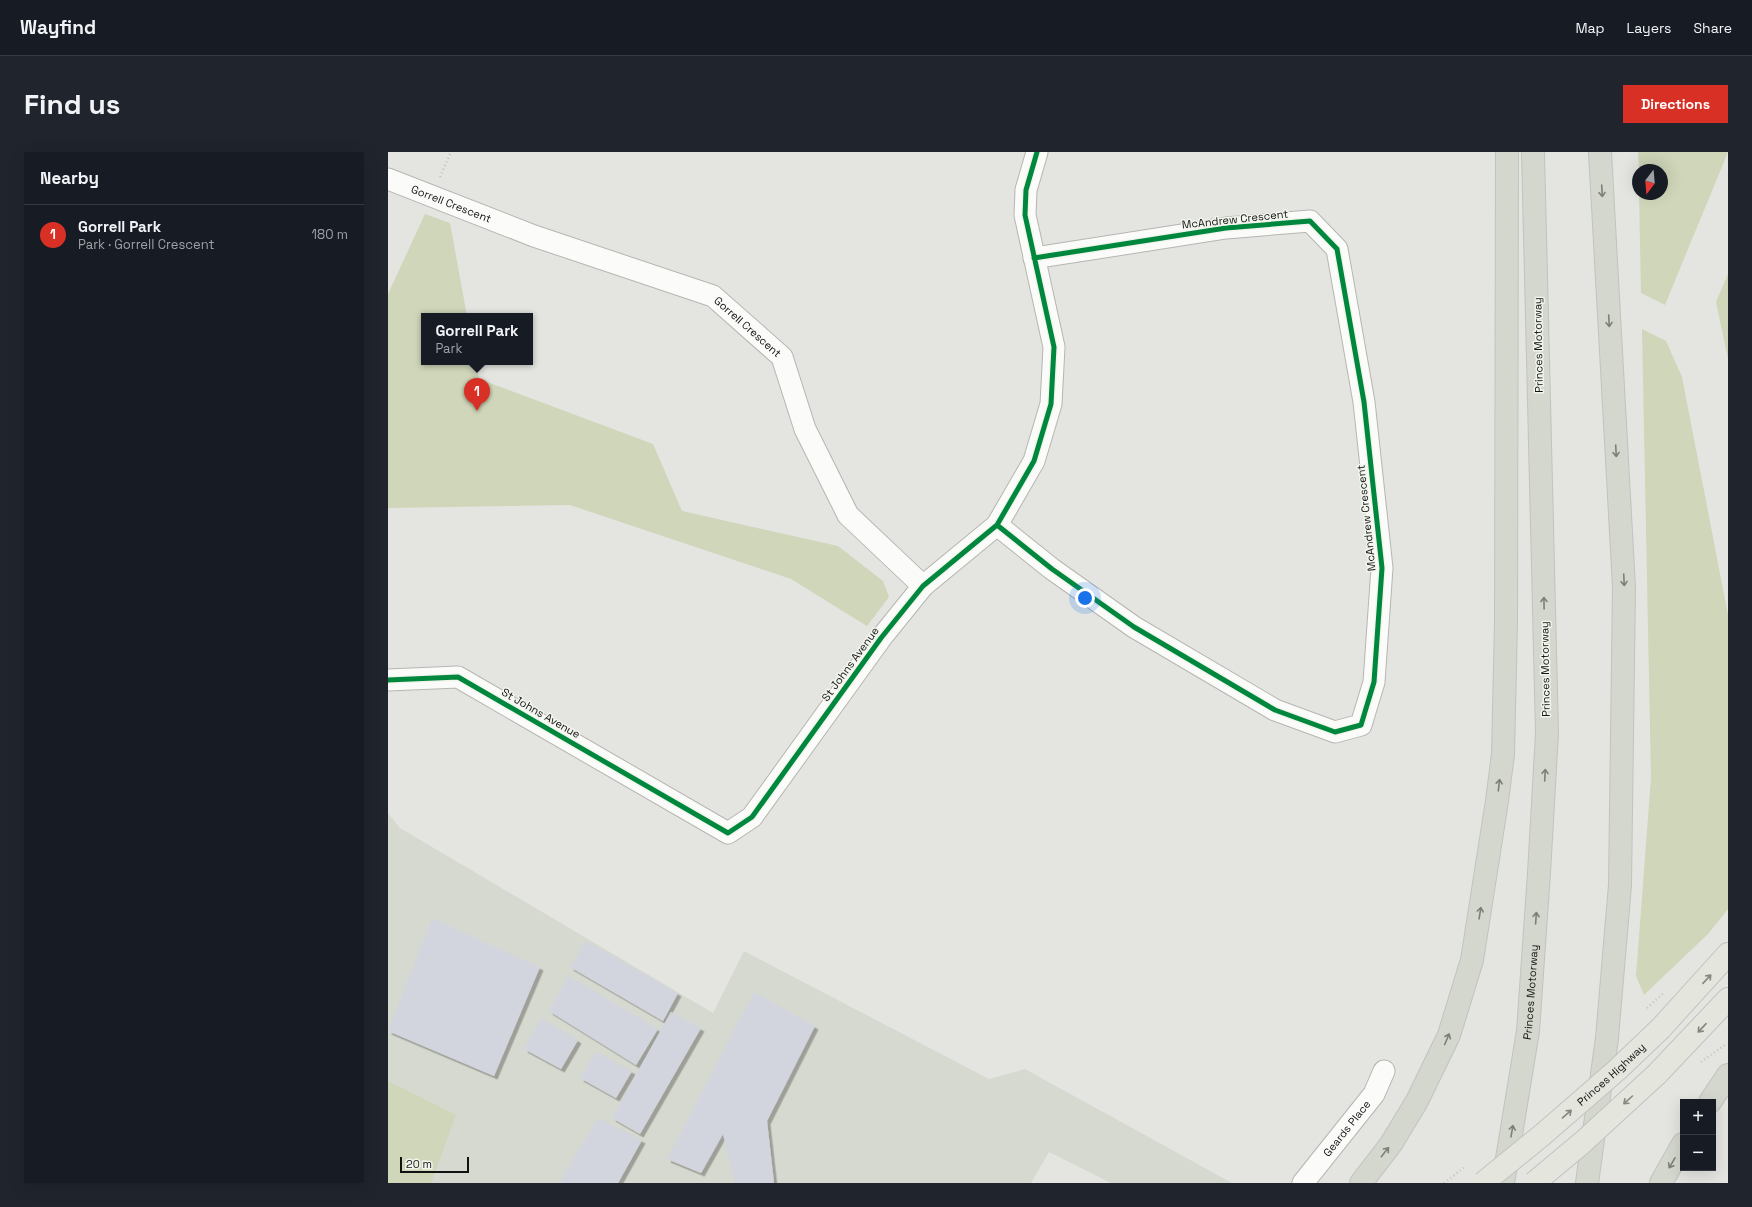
<!DOCTYPE html>
<meta charset="utf-8">
<style>
:root{--surface:#171b24;--page:#20242c;--text:#f1f3f6;--muted:#9ea1a6;--line:#363941;--accent:#d93025}
body{margin:0;font-family:"Space Grotesk",sans-serif;background:var(--page);color:var(--text)}
.controls{position:absolute;right:12px;bottom:12px;display:grid;overflow:hidden;border-radius:0px;box-shadow:0 4px 16px #0002}
.controls button{width:36px;height:36px;display:grid;place-items:center;padding:0;border:0;border-bottom:1px solid var(--line);background:var(--surface);color:var(--text);font:20px sans-serif}
.compass{position:absolute;left:1244px;top:12px;width:36px;height:36px;border-radius:50%;background:var(--surface);box-shadow:0 4px 16px #0002;rotate:196deg}
.scale{position:absolute;left:12px;bottom:10px;width:69px;box-sizing:border-box;padding-left:4px;border:2px solid #121311;border-top:0;font-size:11px;line-height:14px;white-space:nowrap;color:#121311;-webkit-text-stroke:3px #f2f5ed;paint-order:stroke}
.you{position:absolute;left:697px;top:446px;width:14px;height:14px;margin:-10px;border:3px solid #fff;border-radius:50%;background:#1a73e8;box-shadow:0 0 0 6px #1a73e833}
.badge{display:grid;place-items:center;width:26px;height:26px;border-radius:50%;background:var(--accent);color:#fff;font-size:13px;font-weight:700}
.pin{position:absolute;translate:-50% -33px;filter:drop-shadow(0 1px 2px #0008)}
.pin::after{content:'';position:absolute;top:21px;width:14px;height:12px;background:inherit;clip-path:polygon(0 0,100% 0,50% 100%)}
.popup{position:absolute;left:33px;top:161px;width:112px;height:52px;box-sizing:border-box;display:grid;place-content:center;border-radius:0px;background:var(--surface);filter:drop-shadow(0 1px 3px #0005);font-size:13px;white-space:nowrap;color:var(--muted)}
.popup b{font-size:15px;color:var(--text)}
.popup::after{content:'';position:absolute;left:50%;top:100%;margin-left:-8px;border:8px solid transparent;border-top-color:var(--surface)}
.list{margin:0;padding:0;list-style:none}
h2{display:flex;justify-content:space-between;align-items:center;height:52px;margin:0;padding:0 16px;font-size:17px}
h2 small{font-size:13px;font-weight:400;color:var(--muted)}
.list li{display:grid;grid-template-columns:26px 1fr auto;gap:12px;align-items:center;box-sizing:border-box;height:60px;padding:0 16px;border-top:1px solid var(--line)}
.list b{display:block;font-size:15px;white-space:nowrap}
.list p{margin:0;font-size:13px;white-space:nowrap;color:var(--muted)}
.list em{font-size:13px;font-style:normal;color:var(--muted)}
.map{position:relative;flex:none;width:1340px;height:1031px;overflow:hidden;border-radius:0px}
header{display:flex;align-items:center;gap:24px;box-sizing:border-box;height:56px;padding:0 20px;background:var(--surface);border-bottom:1px solid var(--line)}
header strong{font-size:19px}
nav{display:flex;gap:22px;margin-inline-start:auto;font-size:14px}
.intro{display:flex;align-items:center;justify-content:space-between;box-sizing:border-box;height:96px;padding:0 24px}
h1{margin:0;font-size:28px}
.button{padding:10px 18px;border-radius:0px;background:var(--accent);color:#fff;font-size:14px;font-weight:700}
main{display:flex;gap:24px;padding:0 24px}
aside{flex:1;background:var(--surface);border-radius:0px;box-shadow:0 4px 16px #0002}
.map>svg:first-child{display:block}
.built{fill:#d6d9cf}
.green{fill:#cfd6b9}
.building{fill:#d2d5de;filter:url(#shadow)}
.lines{fill:none;stroke-linecap:round;stroke-linejoin:round}
.street-casing{stroke:#b5b6b2;stroke-width:23}
.primary-casing{stroke:#c2c2c0;stroke-width:24}
.highway-casing{stroke:#c2c2c0;stroke-width:24}
.path{stroke:#c3c3c2;stroke-width:2.5;stroke-dasharray:1 3;stroke-linecap:butt}
.street{stroke:#fbfbfa;stroke-width:21}
.primary{stroke:#e4e6de;stroke-width:22}
.highway{stroke:#d4d7cd;stroke-width:22}
.primary-bridge-casing{stroke:#c2c2c0;stroke-width:24;stroke-linecap:butt}
.path-bridge{stroke:#c3c3c2;stroke-width:2.5;stroke-dasharray:1 3;stroke-linecap:butt}
.primary-bridge{stroke:#e4e6de;stroke-width:22}
.cycleway-casing{stroke:#f2f5ed;stroke-width:8}
.cycleway{stroke:#00873e;stroke-width:5}
.oneway{stroke:#7d7f78}
.oneway2{stroke:#868782}
.labels{text-anchor:middle;stroke-width:3;stroke-linejoin:round;paint-order:stroke}
.street-label{font-size:11px;fill:#121311;stroke:#f2f5ed}
</style>
<header>
<strong>Wayfind</strong>
<nav><a>Map</a><a>Layers</a><a>Share</a></nav>
</header>
<div class="intro"><h1>Find us</h1><a class="button">Directions</a></div>
<main>
<aside>
<h2>Nearby<small></small></h2>
<ul class="list">
<li><span class="badge">1</span><div><b>Gorrell Park</b><p>Park · Gorrell Crescent</p></div><em>180 m</em></li>
</ul>
</aside>
<div class="map">
<svg width="1340" height="1031" viewBox="0 0 1340 1031">
<defs>
<filter id="shadow"><feDropShadow dx="3.5" dy="3.5" stdDeviation="0" flood-color="#0004"/></filter>
</defs>
<rect width="100%" height="100%" fill="#e4e5e1"/>
<path class="built" d="M0,661l12,15 313,185 31,-62 245,128 36,-10 207,114h-121l-62,-31 -18,31h-643z"/>
<path class="green" d="M1250,0h90l-63,153 -24,-12 -2,-99h23v-24h-23z
M37,62l25,9 17,93h-43v46h52l3,17 174,65 29,67 156,35 45,35 6,16 -22,29 -76,-47 -221,-74 -182,3v-214z
M1340,122v85l-12,-57z
M1254,177l24,12 16,36 46,238v294l-20,25 -64,61 -8,-19 15,-198z
M0,929l68,34 -25,68h-43z"/>
<path class="building" d="M44,766l108,49 -46,109 -106,-45z
M198,789l92,52 -15,28 -93,-54z
M180,824l90,53 -22,36 -87,-54z
M366,840l61,34 -48,95 7,62h-39l-12,-49 -22,39 -34,-14z
M283,860l30,16 -61,106 -28,-16z
M153,866l37,22 -17,29 -37,-20z
M208,900l36,19 -16,27 -36,-20z
M210,966l44,22 -24,43h-59z"/>
<g class="lines">
<g class="street-casing">
<g id="street">
<path id="s1" d="M0,27l146,57 179,60 69,61 23,72 43,86 75,71"/>
<path d="M609,373l55,44 82,58 141,83 60,22 26,-7 13,-43 8,-114 -18,-166 -27,-153 -27,-28 -84,7 -192,30"/>
<path d="M0,528l70,-3 270,156 24,-16 129,-179 42,-52 74,-61 37,-64 17,-57 3,-57 -29,-132 1,-25 11,-38"/>
<path id="s2" d="M915,1031l71,-89 10,-23"/>
</g>
</g>
<g class="primary-casing">
<path id="primary" d="M1273,876l67,-74
M1269,922l71,-75"/>
</g>
<g class="highway-casing">
<g id="highway">
<path d="M1322,950l18,-27"/>
<path d="M973,1031l30,-39 26,-43 32,-66 23,-75 25,-159 6,-47 3,-131 1,-471"/>
<path id="s3" d="M1115,1031l25,-152 11,-158 8,-140 -14,-581"/>
<path d="M1199,1031l20,-145 13,-153 4,-298 -24,-435"/>
<path d="M1273,1031l22,-39"/>
</g>
</g>
<path class="path" d="M52,25l11,-25
M1313,910l24,-17"/>
<use href="#street" class="street"/>
<use href="#primary" class="primary"/>
<use href="#highway" class="highway"/>
<g class="primary-bridge-casing">
<g id="primary-bridge">
<path id="s4" d="M1095,1031l58,-47 76,-66 44,-42"/>
<path d="M1146,1031l49,-41 74,-68"/>
</g>
</g>
<path class="path-bridge" d="M1259,856l18,-16
M1056,1031l22,-17"/>
<use href="#primary-bridge" class="primary-bridge"/>
<g class="cycleway-casing">
<path id="cycleway" d="M609,373l55,44 82,58 141,83 60,22 26,-7 13,-43 8,-114 -18,-166 -27,-153 -27,-28 -84,7 -192,30
M0,528l70,-3 270,156 24,-16 129,-179 42,-52 74,-61 37,-64 17,-57 3,-57 -29,-132 1,-25 11,-38"/>
</g>
<use href="#cycleway" class="cycleway"/>
</g>
<defs><path id="oneway-shaft" d="M-6 0H5M1.5-3L5.5 0L1.5 3" fill="none" stroke-width="1.6" stroke-linecap="round" stroke-linejoin="round"/></defs>
<g class="oneway">
<use href="#oneway-shaft" transform="translate(1214 39) rotate(87)"/>
<use href="#oneway-shaft" transform="translate(1221 169) rotate(87)"/>
<use href="#oneway-shaft" transform="translate(1228 299) rotate(87)"/>
<use href="#oneway-shaft" transform="translate(1236 428) rotate(87)"/>
<use href="#oneway-shaft" transform="translate(1156 451) rotate(-91)"/>
<use href="#oneway-shaft" transform="translate(1157 623) rotate(-87)"/>
<use href="#oneway-shaft" transform="translate(1111 633) rotate(-83)"/>
<use href="#oneway-shaft" transform="translate(1092 761) rotate(-81)"/>
<use href="#oneway-shaft" transform="translate(1148 766) rotate(-86)"/>
<use href="#oneway-shaft" transform="translate(1059 887) rotate(-67)"/>
<use href="#oneway-shaft" transform="translate(1124 979) rotate(-80)"/>
<use href="#oneway-shaft" transform="translate(997 1000) rotate(-52)"/>
<use href="#oneway-shaft" transform="translate(1284 1011) rotate(120)"/>
</g>
<g class="oneway2">
<use href="#oneway-shaft" transform="translate(1319 827) rotate(-47)"/>
<use href="#oneway-shaft" transform="translate(1314 876) rotate(133)"/>
<use href="#oneway-shaft" transform="translate(1240 948) rotate(138)"/>
<use href="#oneway-shaft" transform="translate(1179 962) rotate(-41)"/>
</g>
<g class="labels">
<g class="street-label">
<text dy="4" stroke="none"><textPath href="#s1" startOffset="68">Gorrell Crescent</textPath></text>
<text transform="translate(847 67) rotate(-6)" y="4">McAndrew Crescent</text>
<text dy="4" stroke="none"><textPath href="#s1" startOffset="392">Gorrell Crescent</textPath></text>
<text transform="translate(1150 193) rotate(-91)" y="4">Princes Motorway</text>
<text transform="translate(978 366) rotate(-96)" y="4">McAndrew Crescent</text>
<text transform="translate(462 512) rotate(-54)" y="4">St Johns Avenue</text>
<text transform="translate(1157 517) rotate(-91)" y="4">Princes Motorway</text>
<text transform="translate(153 561) rotate(30)" y="4">St Johns Avenue</text>
<text dy="4" stroke="none"><textPath href="#s3" startOffset="193">Princes Motorway</textPath></text>
<text dy="4" stroke="none"><textPath href="#s4" startOffset="168">Princes Highway</textPath></text>
<text dy="4" stroke="none"><textPath href="#s2" startOffset="70">Geards Place</textPath></text>
</g>
</g>
</svg>
<div class="controls">
<button>+</button>
<button>−</button>
</div>
<svg class="compass" viewBox="-18 -18 36 36"><path d="M0-13l5 13h-10z" fill="#e53935"/><path d="M0 13l5-13h-10z" fill="#9ea1a6"/></svg>
<div class="scale">20 m</div>
<div class="you"></div>
<div class="pin badge" style="left:89px;top:259px">1</div>
<div class="popup"><b>Gorrell Park</b>Park</div>
</div>
</main>
